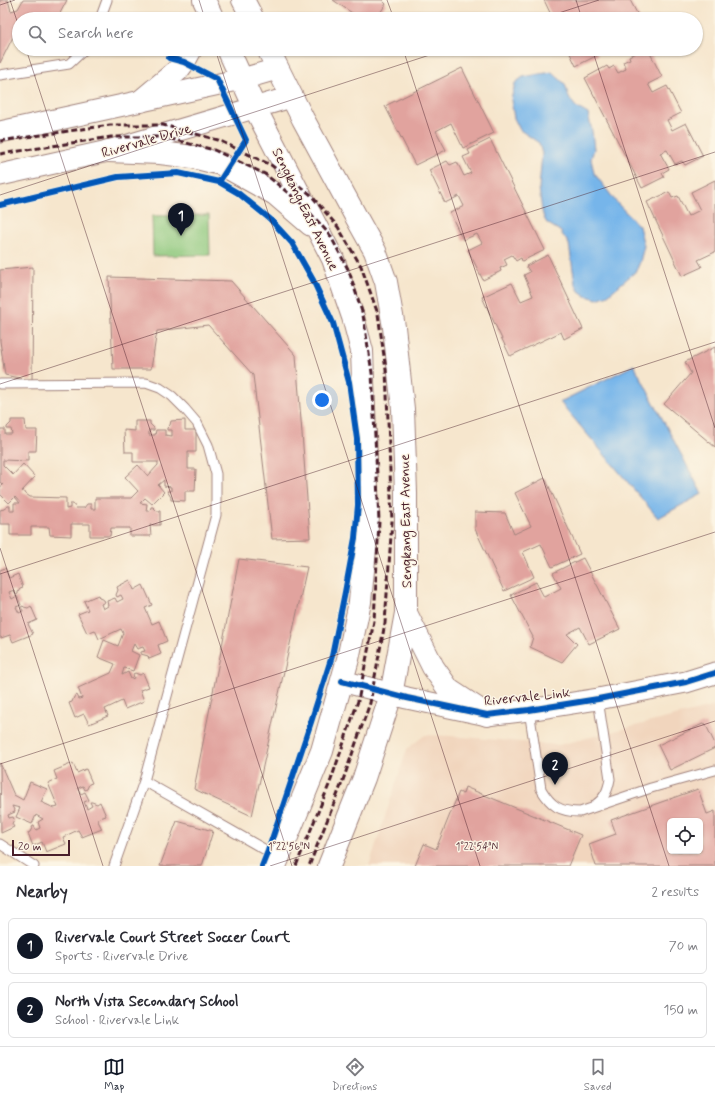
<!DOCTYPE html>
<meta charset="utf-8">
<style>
:root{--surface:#fff;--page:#f7f7f7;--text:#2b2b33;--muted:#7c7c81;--line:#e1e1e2;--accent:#111827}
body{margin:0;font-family:Mynerve,sans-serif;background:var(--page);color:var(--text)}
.controls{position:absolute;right:12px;bottom:12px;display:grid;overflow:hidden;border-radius:6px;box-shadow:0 1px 3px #0004}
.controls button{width:36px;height:36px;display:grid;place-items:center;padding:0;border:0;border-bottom:1px solid var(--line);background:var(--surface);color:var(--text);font:20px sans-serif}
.scale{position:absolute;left:12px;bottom:10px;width:58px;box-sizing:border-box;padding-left:4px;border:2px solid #4a1f2b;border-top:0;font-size:11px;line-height:14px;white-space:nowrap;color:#4a1f2b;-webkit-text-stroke:3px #fcf5e5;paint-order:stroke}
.you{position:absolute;left:322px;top:400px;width:14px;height:14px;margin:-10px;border:3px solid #fff;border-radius:50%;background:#1a73e8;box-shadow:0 0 0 6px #1a73e833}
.badge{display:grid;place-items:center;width:26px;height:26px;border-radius:50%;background:var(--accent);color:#fff;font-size:13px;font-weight:700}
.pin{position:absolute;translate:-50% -33px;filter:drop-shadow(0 1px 2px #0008)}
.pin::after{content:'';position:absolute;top:21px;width:14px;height:12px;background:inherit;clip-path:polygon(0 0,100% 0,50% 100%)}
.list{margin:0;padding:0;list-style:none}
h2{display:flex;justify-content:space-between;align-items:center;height:52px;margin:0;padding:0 16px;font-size:17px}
h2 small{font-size:13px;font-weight:400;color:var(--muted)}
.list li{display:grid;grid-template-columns:26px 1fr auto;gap:12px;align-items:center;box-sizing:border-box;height:56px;margin:0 8px 8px;padding:0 8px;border:1px solid var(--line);border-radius:6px}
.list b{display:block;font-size:15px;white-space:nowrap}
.list p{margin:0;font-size:13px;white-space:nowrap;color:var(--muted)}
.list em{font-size:13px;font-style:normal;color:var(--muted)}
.icon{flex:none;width:22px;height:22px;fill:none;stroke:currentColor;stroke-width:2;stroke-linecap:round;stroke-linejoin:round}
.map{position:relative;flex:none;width:715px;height:866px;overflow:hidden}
.search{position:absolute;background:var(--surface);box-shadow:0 1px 3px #0004;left:12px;right:12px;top:12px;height:44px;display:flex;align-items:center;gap:10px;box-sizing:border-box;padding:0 14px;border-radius:22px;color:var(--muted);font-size:15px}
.sheet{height:180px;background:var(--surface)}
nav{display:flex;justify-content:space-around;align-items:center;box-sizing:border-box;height:56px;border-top:1px solid var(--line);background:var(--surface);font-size:11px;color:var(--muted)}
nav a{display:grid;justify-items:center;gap:2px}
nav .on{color:var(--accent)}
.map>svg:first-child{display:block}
.built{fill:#f1d5bd;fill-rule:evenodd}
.green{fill:#8dc87d;stroke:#6c7454}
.water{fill:#76b5ea;stroke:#606a8a}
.building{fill:#e1a39e;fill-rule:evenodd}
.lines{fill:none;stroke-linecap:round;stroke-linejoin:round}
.service-casing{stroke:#a0827c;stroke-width:11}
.tertiary-casing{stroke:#a0827c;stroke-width:23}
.secondary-casing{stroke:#a0827c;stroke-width:24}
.service{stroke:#fff;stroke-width:9}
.tertiary{stroke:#fff;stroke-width:21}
.secondary{stroke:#fff;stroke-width:22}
.rail{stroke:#4a1f2b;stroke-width:3;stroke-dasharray:6 3;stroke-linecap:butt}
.cycleway-casing{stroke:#fcf5e5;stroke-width:8}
.cycleway{stroke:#0057b8;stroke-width:6}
.ticks{fill:none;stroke:#4a1f2b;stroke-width:1;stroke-opacity:0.45}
.labels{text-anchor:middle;stroke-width:3;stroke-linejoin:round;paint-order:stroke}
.street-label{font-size:14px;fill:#4a1f2b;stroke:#fcf5e5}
.ticks-label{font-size:10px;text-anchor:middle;fill:#4a1f2b;stroke:#fcf5e5;stroke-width:3;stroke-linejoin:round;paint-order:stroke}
</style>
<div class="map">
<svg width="715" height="866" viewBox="0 0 715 866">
<rect width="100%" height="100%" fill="#fcf5e5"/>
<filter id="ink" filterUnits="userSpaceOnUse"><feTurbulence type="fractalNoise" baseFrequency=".025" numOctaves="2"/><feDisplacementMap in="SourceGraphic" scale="8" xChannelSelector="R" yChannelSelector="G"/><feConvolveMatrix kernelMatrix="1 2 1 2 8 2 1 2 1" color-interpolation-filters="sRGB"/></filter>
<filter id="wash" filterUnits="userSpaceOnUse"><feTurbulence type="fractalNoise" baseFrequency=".012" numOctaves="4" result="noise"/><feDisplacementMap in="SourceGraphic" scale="16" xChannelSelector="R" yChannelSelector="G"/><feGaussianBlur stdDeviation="0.9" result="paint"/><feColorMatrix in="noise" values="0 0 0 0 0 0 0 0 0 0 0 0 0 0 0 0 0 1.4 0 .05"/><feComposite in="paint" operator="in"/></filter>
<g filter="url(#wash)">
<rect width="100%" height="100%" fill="#f6e6cd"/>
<path class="built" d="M715,706v160h-346l38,-117 18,-14 25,1 109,9zM670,821h30v30h-30z"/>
<path class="green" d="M209,215l1,40 -57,1 -1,-40z"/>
<path class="water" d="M552,72l13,12 4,14 7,9 12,7 4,17 2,18 -3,10 3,14 23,30 22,23 5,20 -4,16 -4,9 -28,24 -11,4 -11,-3 -7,-5 -4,-8 -6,-39 -9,-13 -13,-8 -3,-5 -2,-7 -3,-23 3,-34 -3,-11 -19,-13 -6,-12 -3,-18 4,-17 8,-6z
M634,365l68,129 -44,24 -98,-116z"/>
<g id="blocks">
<path class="building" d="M0,0h8l3,11 7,-2 5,-9h44l-10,19h-38v18l-5,-2 -14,28z
M333,0h49l4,4 -10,15h-5l-3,-2 -2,2h-5z
M544,0h86l10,19h-87z
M568,49h27l3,6 -22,11z
M643,49h5l14,28 -14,7 5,9 14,-7 14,27 -14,7 5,10 14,-7 17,33 -18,9 -3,-4 -7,3 -8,-14 -7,3 9,16 -7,4 2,4 -22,11 -57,-110 22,-12 2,3 5,-3 4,7 8,-4 -3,-7 7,-3 -1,-3z
M462,68l32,65 -31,15 -12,-25 -15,8 10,19 -31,15 -30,-59z
M490,139l55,111 -23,11 -1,-3 -5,3 -4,-6 -8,4 3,6 -7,3 1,3 -18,9 -15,-30 14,-7 -5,-9 -14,6 -13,-27 14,-7 -5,-10 -14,7 -16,-33 18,-9 3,4 7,-3 7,14 7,-3 -8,-16 7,-3 -2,-4z
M715,180v72l-17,8 4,7 -20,9 -35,-74 22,-10 3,6 6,-2 10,20 12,-6 -9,-18z
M548,255l35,74 -19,10 -3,-7 -51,24 -28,-59 30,-14 9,18 12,-5 -9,-21 6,-3 -4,-6z
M33,267l-1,114 -27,-6 -5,-34v-71z
M109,277l122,4 65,74 14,183 -38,1 -19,-164 -45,-50 -51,6 -6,38h-38z
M715,347v100l-51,-43 27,-31 -6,-11z
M11,420h14l1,10h11l-1,21h-8v10l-25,-1v5l10,10 10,-11 12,13 -13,14 8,6 36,1v11l4,-1v-4h3l3,4h8l3,-4h4v5h4v-11h36l7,-7 -13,-14 13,-12 10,11 10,-11v-3h-25v-10h-8l-1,-22 11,1v-10h15v3l4,4v2h-5v5h6l1,-5h9v5l7,1v-6h-5v-2l3,-3 1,-4 14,-1v10h11v22h-8v17h8l-1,22h-10v10l-14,-1v-3l-4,-6h4v-4l-7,-1v-6l-6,5 6,7 -12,12 -7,-6 -5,5 7,1 -1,7h4l1,-4h2l4,4h3v14h-10l1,11h-21v-8h-19l-1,8h-20v-12h-19v12l-21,-1 -1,-8h-18v8h-21v-11h-10v-14l4,-1 4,-3h2v5h4v-8h6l-5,-6 -6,6 -9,-9v-7l3,-2 -3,-3v-53h5v5h7l-1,-5h-4v-2l4,-4z
M545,478l35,76 -28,13 -11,-23 -18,8 11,25 -30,14 -29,-62v-17l30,1 9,21 17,-8 -16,-33z
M583,558l37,71 -31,15 -9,-17 -13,7 10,10 -15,18 -32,-15 3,-10 -22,-42 25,-13 8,15 17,-9 -8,-15z
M239,559l68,8 -55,249 -58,-27z
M5,568l4,10 9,-4 5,14 -3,1 -2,3v2l-2,1 -2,-5 -5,2 3,7 5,-3 4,9 -5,2 3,6 4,-2 -2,-4 2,-1 1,1 4,1 3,-2 6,14 -9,4 5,10 -20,8 -3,-7 -9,3 -1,-2v-66z
M130,580l4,10 9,-5 9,20 -7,3 7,16 7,-3 8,20 -9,4 3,9 -12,5 -1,-3 -7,-2v-2l4,-1 -2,-4 -6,2 -3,-5 -3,7 8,4 -6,16 -9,-3 -2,7 6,-3 3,7 3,-1 -1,-4 2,-1 5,2 3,-2 6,14 -9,3 4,11 -19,8 -3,-8 -17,8 3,7 -19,8 -5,-10 -9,4 -6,-15 3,-1 2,-5 3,-2 2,4 3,-1 -4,-10 33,-15 4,-9 -17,-7 6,-17 14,6 5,-13 -2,-4 -22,10 -4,-9 -8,3 -9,-19 10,-4 -4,-9 14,-6 1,3 5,2 1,2 -4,2 2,5 5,-3 -1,-5 8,-3 2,4 6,-3 -2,-4 -4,2 -1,-2 2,-5 -1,-3z
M705,723l10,21v4l-45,22 -12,-25z
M0,763l14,32 9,5 7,-18 17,7 -6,13 13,6 4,-1 -10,-24 9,-4 -3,-8 19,-8 4,10 9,-4 6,14 -3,1 -2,5 -2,1 -2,-4 -5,2 3,6 4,-2 4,8 -5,2 3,7 5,-3 -2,-4h2l5,2 3,-2 6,14 -9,3 5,10 -20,8 -4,-7 -15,7 3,7 -20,8 -4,-10 -9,4 -5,-13 2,-1 3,-6h1l2,4 4,-2 -2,-6 5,-3 -7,-4 -4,9 -16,-7 4,-9 -8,-2 3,6 -7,3 1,3 4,-1 1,2 -2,5 2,3 -13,6z
M465,787l116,48 -13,31h-86l-3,-1 -1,1h-63l9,-22 12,5 23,-57 4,2z
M698,789l9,25 8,-3v55h-119l-7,-22 27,-10 -5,-14zM670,821h30v30h-30z
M177,821l36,10 -11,35h-42z"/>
</g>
</g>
<g filter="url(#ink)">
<use href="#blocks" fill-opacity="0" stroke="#a0827c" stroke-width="1"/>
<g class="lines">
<g class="service-casing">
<path id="service" d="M100,19l7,-19
M0,75l69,-11 16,-15
M0,384l146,-1 14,5 12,8 13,13 12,14 11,22 8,29v41l-72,266 -30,85
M529,710l12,79c10,17 19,23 39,23l71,-24 64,-18
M144,781l134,76
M595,805c10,-7 13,-15 15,-26l-12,-80
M0,844l34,22"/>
</g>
<g class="tertiary-casing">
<path id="tertiary" d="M0,132l242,-53 35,-10
M0,175l108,-24 183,-54
M342,681l65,17 80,17 42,-5 69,-11 88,-17 29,-9"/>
</g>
<g class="secondary-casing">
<path id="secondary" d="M204,0l9,19
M243,0l10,19
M228,49l27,59 78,151 20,58 9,34 6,166 -8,85 -12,57 -26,92 -47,115
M268,49l35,70 52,96 20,36 11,31 8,45 9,82 3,84v120l-15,82 -27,83 -35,88
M141,101l37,-31 6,-8 7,-13
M108,151l52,2 33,4 28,7 54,30 36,31
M406,613l27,54 16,23 38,25"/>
</g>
<use href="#service" class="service"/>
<use href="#tertiary" class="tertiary"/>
<use href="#secondary" class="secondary"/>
<path class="rail" d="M0,141l110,-16h53l55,15 53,25 39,29 28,33 23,39 17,48 8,56 6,151 -7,102 -15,80 -28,80 -33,83
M0,154l111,-17h52l51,13 51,24 38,31 27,30 19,36 14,44 9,58 7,148 -5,100 -16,80 -27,79 -35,86"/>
<g class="cycleway-casing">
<path id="cycleway" d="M174,49l-5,9 15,4 33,17 29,61 -27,42
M0,205l118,-28 60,-4 41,9 19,11 32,26 22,24 21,37 20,43 16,59 8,57 1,66 -3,33 -10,54 -13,64 -21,66 -43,129 -6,15
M342,681l65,17 80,17 42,-5 69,-11 88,-17 29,-9"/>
</g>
<use href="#cycleway" class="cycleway"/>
</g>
</g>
<path class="ticks" d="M10,0l9,27M199,0l6,19M387,0l7,19M576,0l6,19M0,5l15,-5M540,19l59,-19M26,49l266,817M215,49l265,817M403,49l266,817M592,49l123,379M0,195l448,-146M0,384l715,-232M0,548l103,318M0,574l715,-232M0,764l715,-232M270,866l445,-145"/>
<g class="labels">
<g class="street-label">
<text transform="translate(146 140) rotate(-16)" y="5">Rivervale Drive</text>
<text transform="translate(306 209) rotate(64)" y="5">Sengkang East Avenue</text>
<text transform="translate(405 521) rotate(-91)" y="5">Sengkang East Avenue</text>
<text transform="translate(527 696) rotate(-6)" y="5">Rivervale Link</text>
</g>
</g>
<g class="ticks-label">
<text x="289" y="850">1°22'56"N</text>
<text x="477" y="850">1°22'54"N</text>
</g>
</svg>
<div class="controls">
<button><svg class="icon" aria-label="locate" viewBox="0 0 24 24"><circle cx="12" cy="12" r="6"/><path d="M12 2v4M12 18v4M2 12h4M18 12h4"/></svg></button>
</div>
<div class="scale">20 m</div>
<div class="you"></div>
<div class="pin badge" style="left:181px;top:236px">1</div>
<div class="pin badge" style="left:555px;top:785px">2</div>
<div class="search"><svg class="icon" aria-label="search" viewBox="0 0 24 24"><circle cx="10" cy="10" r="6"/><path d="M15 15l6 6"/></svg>Search here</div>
</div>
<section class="sheet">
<h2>Nearby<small>2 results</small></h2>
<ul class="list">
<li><span class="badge">1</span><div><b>Rivervale Court Street Soccer Court</b><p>Sports · Rivervale Drive</p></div><em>70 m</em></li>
<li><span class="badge">2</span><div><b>North Vista Secondary School</b><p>School · Rivervale Link</p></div><em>150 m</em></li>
</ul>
</section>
<nav>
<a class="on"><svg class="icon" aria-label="map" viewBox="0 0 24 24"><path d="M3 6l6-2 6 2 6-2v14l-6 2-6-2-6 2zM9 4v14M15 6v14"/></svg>Map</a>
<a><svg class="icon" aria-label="directions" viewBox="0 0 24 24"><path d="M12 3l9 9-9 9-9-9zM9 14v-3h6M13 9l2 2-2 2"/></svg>Directions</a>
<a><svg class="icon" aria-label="saved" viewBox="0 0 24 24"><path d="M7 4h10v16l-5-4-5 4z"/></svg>Saved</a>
</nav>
